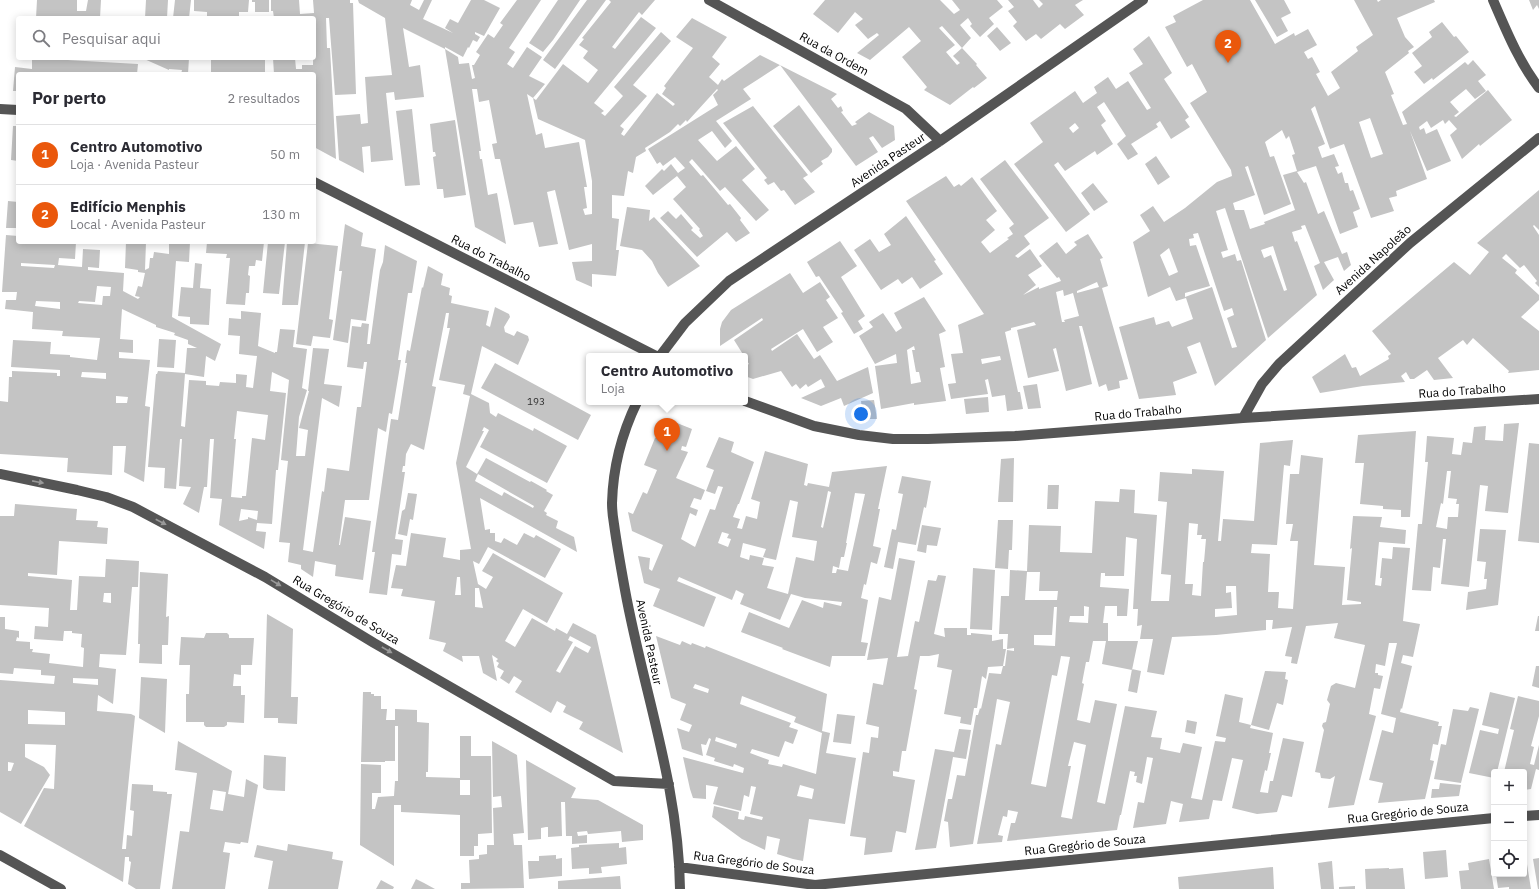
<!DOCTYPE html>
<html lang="pt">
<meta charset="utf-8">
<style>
:root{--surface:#fff;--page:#f2f2f3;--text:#2b2b33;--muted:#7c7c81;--line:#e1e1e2;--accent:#ea580c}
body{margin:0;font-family:"IBM Plex Sans",sans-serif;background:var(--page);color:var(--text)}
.controls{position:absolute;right:12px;bottom:12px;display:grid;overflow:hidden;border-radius:4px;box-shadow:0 2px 10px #0003}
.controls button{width:36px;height:36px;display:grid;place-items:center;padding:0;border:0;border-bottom:1px solid var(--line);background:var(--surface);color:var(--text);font:20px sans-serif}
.you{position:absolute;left:861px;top:414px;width:14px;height:14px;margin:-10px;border:3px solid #fff;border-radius:50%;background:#1a73e8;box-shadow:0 0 0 6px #1a73e833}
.badge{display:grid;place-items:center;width:26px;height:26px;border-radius:50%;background:var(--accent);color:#fff;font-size:13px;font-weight:700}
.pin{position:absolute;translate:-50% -33px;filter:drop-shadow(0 1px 2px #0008)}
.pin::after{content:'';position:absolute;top:21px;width:14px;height:12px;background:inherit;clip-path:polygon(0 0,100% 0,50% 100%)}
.popup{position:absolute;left:586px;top:353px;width:162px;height:52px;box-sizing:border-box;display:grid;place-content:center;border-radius:4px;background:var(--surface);filter:drop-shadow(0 1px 3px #0005);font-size:13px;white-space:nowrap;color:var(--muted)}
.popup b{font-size:15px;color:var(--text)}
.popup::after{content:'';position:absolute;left:50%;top:100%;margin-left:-8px;border:8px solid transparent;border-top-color:var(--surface)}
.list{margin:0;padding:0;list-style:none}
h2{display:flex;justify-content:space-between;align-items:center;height:52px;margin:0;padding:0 16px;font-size:17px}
h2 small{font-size:13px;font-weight:400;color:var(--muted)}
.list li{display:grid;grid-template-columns:26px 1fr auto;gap:12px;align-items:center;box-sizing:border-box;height:60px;padding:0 16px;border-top:1px solid var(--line)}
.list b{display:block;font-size:15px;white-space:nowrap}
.list p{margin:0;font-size:13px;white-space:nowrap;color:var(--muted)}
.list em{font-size:13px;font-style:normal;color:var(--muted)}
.icon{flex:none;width:22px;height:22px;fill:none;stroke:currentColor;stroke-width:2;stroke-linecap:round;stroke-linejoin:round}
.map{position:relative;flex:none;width:1539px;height:889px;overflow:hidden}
.search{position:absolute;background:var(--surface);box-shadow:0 2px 10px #0003;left:16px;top:16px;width:300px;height:44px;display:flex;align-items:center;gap:10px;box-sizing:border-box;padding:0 14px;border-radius:4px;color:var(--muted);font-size:15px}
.panel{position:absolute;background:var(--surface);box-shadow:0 2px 10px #0003;left:16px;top:72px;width:300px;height:172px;border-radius:4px}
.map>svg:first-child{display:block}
.building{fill:#c4c4c4;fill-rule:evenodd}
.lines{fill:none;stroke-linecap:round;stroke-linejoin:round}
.minor{stroke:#555;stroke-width:10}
.oneway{fill:#999}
.labels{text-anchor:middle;stroke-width:3;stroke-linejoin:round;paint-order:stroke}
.number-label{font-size:10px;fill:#313131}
.street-label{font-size:12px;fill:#000;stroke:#fff}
</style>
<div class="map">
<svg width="1539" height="889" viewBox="0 0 1539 889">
<rect width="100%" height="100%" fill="#fff"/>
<path class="building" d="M37,0h40v11h9l2,-11h13l-1,18h-64z
M146,0h22l-1,18h-22z
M175,0h16l-2,18h-16z
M194,0h55l-1,12h-9v6h-28v-2h-4v-4l-13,-1z
M252,0h17v12h-14v-10h-3z
M271,0h28l1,14 14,-1 -1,-13h37v3h3l3,91 -21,1 -6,-77h-3l1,30h3l6,111 -22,-12v-73h-40l-1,-16h22l1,11h6v-4h11l1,-47h-40l-1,-7h-2z
M358,0h54l-2,5 9,5 5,-10h8l-9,19 30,14 -8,-5 5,-9 8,4 13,-23h13l16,8 -16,28 -9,-4v2l5,3 -3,5 -4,-2 -4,8 -1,-1 -5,10 -18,-10v2l-42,-21 6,39 11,-2 4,32 -29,3 -1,-8 -8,1 7,67 -22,2 -1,-16 -8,1 2,26 -25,-13 -3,-44 24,-2 1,10 7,-1 -3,-46 27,-2 -7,-57 -26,-15z
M517,0h24l-32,48 6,4 -8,12 6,4 14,-21 15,10 -13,19 16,8 -12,14 -6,-4 9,41 6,-2 3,15 34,-6 8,45h-3l3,21 -4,1 2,6 7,-1v-33l-7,-41 -47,-21 -5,-21 3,2 27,-36 25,19 10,-13 -15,-12 5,-7 -9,-6 5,-6 -2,-1 29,-36 -2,-2h46l-13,15 -3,-3 -27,35 3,2 26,-32 15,11 -62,75 10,8 -3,2 4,3 18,-20 -9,-9 47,-55 10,9 -38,44 14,11 -27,30 4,3 -3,5 3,2 33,-43 16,13 2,-2 -13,-10 4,-6 -2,-2 29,-38 -17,-11 16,-19 35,19 -15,20 8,7 -11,13 9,8 4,-6 2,2 36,-26 77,39 -6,5 7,9 3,-2 2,5 -2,1 11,14 5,-2 -2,-2 14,-10 25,14 1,14 -13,8 -9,-12 -4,2 9,14 -22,14 -76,-101 -37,24 8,10 -35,22 16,20 -7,7 -13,-17 -14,9 19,21 19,-15 19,23 -13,11 27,30 -13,11 -31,-34 -5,4 -28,-32 -3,3 12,14 2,-1 25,30 2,-1 11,14 -1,2 10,13 -14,9 -9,-10 -30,25 -37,-39 8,-7 8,8 5,-5 12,14 -2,2 9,8 3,-2 -4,-6 1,-1 -27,-30 13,-12 -9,-11 -24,19 -8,-9 17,-17 2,2 7,-7 7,9 7,-5 -10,-11 -12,9 -3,-4 -3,2 -9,-15 70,-44 -5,-10 5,-5 -1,-1 -30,33 -1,-2 -6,6 -2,-2 -8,8 -25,16 1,3 -10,6 -3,16 -5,-2 -4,25 -12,-1v23l7,1 -3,31h3l-3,26 -24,-2v13l-16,-7 -4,-18 20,-1v-17l-23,6 -14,-60 -8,2 11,52 -19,3 -6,-25 -19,3 -14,-66h-5l-3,-15 5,-1 -8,-43 -10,2 -2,-13h-5l9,62h-2l1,8h2l6,36 9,-2 9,51 -31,-17 -30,-178 13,8 1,7 10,-1 3,16 3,-1 -3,-13h2l6,-10 -4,-3 12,-18 6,4 9,-13 -3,-2z
M558,0h22l-27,40 -10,12 -14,-9z
M587,0h19l-51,69 -12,-9z
M825,0h115l14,14 6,-4 -8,-10h45l6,7 -14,11 5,6 -14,13 -10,-11 2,-2 -4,-6 -8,7 11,13 -9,10 -20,-22 -3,2 16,17 -9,7 11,13 3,-2 -7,-7 9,-8 15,16 -1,1 11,13 -13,10 -1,-1 -23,18 -26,-15 3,-3 -25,-30 19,-16 -12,-14 -39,33 -13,-7 22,-18 -2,-2 -9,6 -13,-14 8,-6 -8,-7 -17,21 -25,-19z
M1008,0h25l6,8 4,-4 -4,-4h44l-8,5 9,10 -19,14 -5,-5 -19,15 -5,-5 -10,7 -13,-15 4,-4 -9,-11 6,-4z
M1203,0h47l25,44 19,-11 1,3 13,-7 9,16 -13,7 4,7 4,-2 8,15 -4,2 12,22 12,-8 -9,-16 27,-21 -2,-4 17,-12 -19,-35h23l1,2 3,-2h53l1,2 -38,16 8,19 9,10 -6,4 1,2 -24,19 9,22 -3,1 12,30 4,-1 -5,-12 63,-50 3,3 5,-5 13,15 -8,6 8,10 -11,8 -9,-10 -16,13 9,10 -5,4 2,1 32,-27 24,30 -32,26 -1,-2 -17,15 -12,-24 7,-6 -8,-9 -4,4 -2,-4 -12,8 -4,-7 -8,6 1,3 4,-2 2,6 11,-5 14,32 -24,10 -17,-40 17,48 -31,12 1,5 -8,2 5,13 -23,7 -27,-74 -14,5 -15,-43 -4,3 14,35 -7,3 4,11 12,-4 5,12 -4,1 3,7 4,-2 3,11h3l2,8 3,-1 7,19 -7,3 5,15 -18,7 -24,-68 -19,6 7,11 2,-1 12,32 6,-3 18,43 5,-2 4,13 -7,6 -6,-14 -14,5 10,18 -11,10 -9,-24 6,-3 -15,-38 -4,1 1,3 -10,3 3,10 2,-1 20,54 -49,43 -43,-130 -9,3 12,39 -7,2 2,6 12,-4 2,7 4,-1 25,80 -51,46 -15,-44 -13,5 10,26 -24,9 3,13 -37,4 -20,-72 35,-10 2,8 13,-4 3,6 21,-8 -7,-21 -10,3 -6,-14 -22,10 -15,-55 17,-11 -10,-16 13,-9 11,16 21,-14 32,-26 15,-6 -1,-6 -41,-67 17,-11 -15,-28 -5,3 -22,-40 11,-5 -3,-6zM1370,118l13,36 -12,4 -12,-36zM1282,130l4,9 3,-3 6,18 -3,1 5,16 -14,4 12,35 -31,12 1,2 -15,5 -6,-19h-9l-2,-7 22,-8 -10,-28 3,-1 16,49 27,-11 -17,-48 -4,1 -5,-15zM1198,233l26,78 8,-3 2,7 -7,3 10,29 -5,1 -20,-61 -27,10v-4l25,-7 -14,-41 -6,1 -1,-7 5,-1 -1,-4zM1273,246l14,44 -3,1 -13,-36 -7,3 -3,-8zM1169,248l9,24 -9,4 -9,-21z
M1255,0h29l7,13 -10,5 7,13 -11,6z
M1529,0h10v9l-2,-4 -4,5z
M1442,22l12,15 2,-1 13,16 -36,28 -1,-2 -8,6 -10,-12 8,-6 -10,-13 20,-16 -3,-5z
M997,27l14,16 -11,8 -13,-15z
M1149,36l23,37 -8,6 25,38 -4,3 5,7 -19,12 -11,-18 -4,3 2,3 -27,17 7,10 -10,6 -11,-16 9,-8 -22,-34 -7,5 9,14 -5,4 12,19 -16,11 -2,-4 -30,20 -7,-9 -4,3 36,49 -24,18 -52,-68 29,-22 -13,-19 45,-32 8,12 14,-10 -3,-6 14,-10 8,12 12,-8 19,29 4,-2 -22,-35 14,-9 -10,-15zM1075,123l4,5 -6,5 -4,-5z
M32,58l106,6 -1,10h-119v17h-5l2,-24 17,2z
M142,58h47l-1,16h-7l1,-4 -13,-1v1z
M211,58h54v16h-54z
M799,105l33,44v3l-4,5 -7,4 2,3 -12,9 -38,-47z
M753,106l55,69 -5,3 12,14 -20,13 -11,-15 -3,1 -7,-9 -6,3 -4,-5 3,-2 -44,-55z
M412,109l8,76 -15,1 -9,-75z
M455,120l11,75 -22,3 -1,-9h-6l-4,-32 3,-1 -1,-4h-2l-3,-28z
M13,126h5v35l-7,-1z
M1156,156l14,21 -12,8 -13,-21z
M1005,160l44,58 -25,18 6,8 -15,12 3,2 12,-9 12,17 -14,9 8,10 -13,10 16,-8v2l22,-8 -2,-4 -2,1 -18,-22 18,-14 9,12 11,-9 -3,-3 14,-8 15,24 -3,1 8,27 -6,2 26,91 -9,2 1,7 -12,3 -2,-7 -7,3 -17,-61h-3l13,58 -26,7 -10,-43 -3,1 6,22 -31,7 -11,-48 19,-5 -2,-3 -23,6v2l-6,2 13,60h2l3,17 -16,2 -2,-16 -13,2 -4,-18 -3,1 3,14 -37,5 -3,-15 8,-1 -5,-29 12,-1 -5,-28 26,-11 -78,-113 40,-25 8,11 5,-3 2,2 11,-9 25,34 -11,9 9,10 -14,12 9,11 19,-14 -2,-1 6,-4 -4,-6 5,-4 -34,-45zM1097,282l2,5 -22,6v-2zM1063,290l1,6 9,-3 6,23 -15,4 1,2h-3l-6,-30zM1000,356l1,4 -19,4 -1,-5z
M1093,183l15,19 -14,9 -13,-18z
M1539,190v40l-5,-5 -1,1 6,9v52l-4,-4 2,-2 -13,-16 -4,3 -14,-14 -4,4 15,12 -2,3 24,22v5l-18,17 18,14v39l-31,3 1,-2 -36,-33 -6,7 -4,-5 -25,18 15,20 -19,2 -7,-10 -13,9h-4l-4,-7 -5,4 4,6 -42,4 -43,7 -8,-16 33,-23 7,14 4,-1 4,9 29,-17 -1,-3 3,-2 -19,-23 82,-69 16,13 19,-23 -12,-9z
M8,201l10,1v26h-12z
M627,207l23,3 -1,11 5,-4 46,49 -32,21 -10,-14 -6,-12 -10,-11 -22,-4z
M906,216l30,44 -2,1 9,13 -23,15 -8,-12 -10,7 -4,-5 -17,11 -27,-40 16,-11 9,13 12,-7 -7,-11z
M345,224l18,9 -2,13 15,3 -10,72 -15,-2 -3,24 -15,-3 9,-69h-3z
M6,235l12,1v6h58l-1,17 -16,-1 -1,7 24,2 1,-18 17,1 -1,18 -11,-1v3l36,3 -1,18 15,8 2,-2 -5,-1 3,-10 4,1 3,-14 -7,-1v-2l-13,-2 1,-26h20l-1,28 4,-2 1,-10h3l1,-6 15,2v-12h21l-1,20 -13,-1 -4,56 49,27 -6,17 -9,-5 -2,21 -19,-3 -4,52 4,1 4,-47 17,1v4l13,1 1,-4 16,1v-9l11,1 -1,12 7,1 4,-32 -18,-2 1,-18 -12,-1 1,-17 12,1v-8l20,2 -3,33 17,7v-1h2l3,-23 15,1 -2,17 14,2 -5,39 5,2 -8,27 -3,39h9l3,-26 -9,-2 10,-37h-1l5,-43 16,1 -5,35 18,2 -3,21 -17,-9 -19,152 10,2 9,-61 2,1 3,-24 22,3 8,-64h4l6,-45h-3l-1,7 -16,-2 5,-41 9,1 1,-4 7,1 -2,20h3l10,-74 3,-8 2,-17 32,16 -5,32h-4l-10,67h3l-9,54 -3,-1 -3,19 -8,-4 -9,72h-24l-6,45h1l5,-28 26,4 -8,59 -28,-4 1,-11 -21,-4 -2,16 -12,-8v-4l-13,-3 2,-19 -11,-1 9,-81 -7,-1 8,-80 -17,-8 -2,19 16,2 -8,77h-2l-4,54 -15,-1 -1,8 10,1 -2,17 -45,-24 3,-26 -12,-1 4,-59h-4l-3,48h-3l-5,26 -16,-9 8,-17 -12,-1 3,-47h-2l-4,50 -12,-1 1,-20 -17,-1 8,-93h1l1,-3 27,2 2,-25h10l-9,-4v-4l-14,-5 1,-2 -19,-6v-2l-34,-16 -2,30 13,1v13l-14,-1v6l31,2 -5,46 5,1 -6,75 -20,-10 2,-26h-13l-1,29 -45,-3 1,-14 -68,-4v-53l8,1 1,-25h3v-6l45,2v3h3v-6l-49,-3 2,-27 38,2 -1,12 20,1v2l27,3 3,-22 -38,-2 1,-5 -31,-2 1,-17 -28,-3 1,-9h10l1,-8h-15zM21,263l34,2 -1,3 -33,-2zM97,286l14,1 -1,9h-7l-1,9 -24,-2 1,-2 16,1zM36,301l24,1v7l-25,-3zM82,372l24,1v6l-25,-2zM116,396l12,1 -1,6h-11zM237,411l31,4 -3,25 -13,-2 -6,58h-4v2l-11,-1 5,-58h-2zM241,509l17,2 -1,9 -9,-3v2l-9,2z
M840,241l17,25 -16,11 24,39 -7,5 5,8 -9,5 -13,-21 2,-1 -24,-36 -3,1 -9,-15z
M207,242h57l-2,19 -6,-1 -1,6h-6l-1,9 2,1 -1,17h-3l-1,12 -19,-1 4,-46h-4l1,-4 -21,-1z
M268,242h17l-6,52 -16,-1z
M287,242h18l-7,63h-16z
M308,243l30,3 -9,73 4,1 -3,18 -17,-2 -2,10 -15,-2z
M195,263l7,1 -2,24 11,1 -2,36 -19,-1v-7l-12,-1 3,-29 12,1z
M428,266l15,8 -2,11 9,3 -1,7 3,1 -1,7 38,8 -3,14 4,2 5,-20 14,7 1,3 -6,10 1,5 9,4 3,-5 11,5 1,4 -11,25 -36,-19 -11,48 18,9 1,10 6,4 2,-4 35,18 1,-3 33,18 -20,37 -67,-36 9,-17 -5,-3 -2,4h2l-18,36 11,7 9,-16 44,24 1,-1 16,9 -1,1 7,4 -9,16 3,2 -1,2 12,6 -2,7 18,9 3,15 -97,-54 5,32 5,-1v4h5v8l6,2 3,-5 13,7 7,-12 10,5 2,-3 25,14 -16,29 -57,-31 -9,17 -6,-3 5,23 8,5 7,-12 -11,-6 11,-18 70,40 -16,30 -24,-14 -18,32 10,6 17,-29 23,13 1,-3 11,6 6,-11 23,12 27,118 -44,-24 4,-7 -20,-10 3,-6 -9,-5 -6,12 -36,-21 7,-11 -8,-5 -5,8 -9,-6 4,-7 -7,-4 2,-4 -3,-2 2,-2 -6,-4 5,26 -14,-8 -4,-17h-17l1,6 -20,-11 3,-8 -17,-4 6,-38 -34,-5 2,-7 -12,-1 5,-23 10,1 5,-33 35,5 -3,19 17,3v-10l11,-1 -15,-86 14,-67 -7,-2 2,-9 -26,-5 11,-52h-3l2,-15h-3l-14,73 4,1 -12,63 -13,-6 -5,10 -1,12h-2l-1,6h3l-10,67 8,1 -2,15 -9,-1 -5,41 -18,-2 6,-41h-3l19,-133 7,1 9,-57h-2l2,-13 3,1 12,-64 1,1zM478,474l56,32 -1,2 -29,-16 -2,4 -27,-15zM457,577h3l1,18h-6zM475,588h4l4,20 -8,-1zM570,636l21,11 -3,6 -13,-7 -15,27 -4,-2 17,-29 -5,-2z
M790,273l13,20 17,-11 10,15 -4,3 12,18 -15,9 10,15 -16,10 -14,-23 -32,20 1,2 25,-17 17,25 6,-4 17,26 31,-14 5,26 -29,13 -3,-8 -20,8 -20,-8 24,-11 -4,-8 -13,8 -2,-3 -6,5 -4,-5 -4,3 -11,-16 -28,8 -8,-3v-10l4,-2 -15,-24 29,-20 -1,-2 -42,28v-17l2,-7 9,-12z
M924,297l22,34 -7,3 6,33 -5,1 6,33 -32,4v-2l-33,6 -6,-43 22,-3 -1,-9 -21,10 -16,-28 14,-9 -4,-5 14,-9 13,19 6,-4 -8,-15zM914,346l1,4h-3l4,22h3l2,10 -10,2 -4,-34z
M159,339l17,1 -2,28 -17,-1z
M495,363l96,52 -13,25 -97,-52z
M1037,384l4,24 -13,1 -5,-23z
M988,397l1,15 -23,2 -2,-15z
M874,400l3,19h-14l-2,-18z
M677,423l15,6 -6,18 -4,-1 -1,4 7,2 -12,26 29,12 -4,10 -7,-2 -4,9 8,3 -2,6 -6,-3 -9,26 14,8 15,-38 5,1 8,-23 -5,-1 -3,8 -9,-3 8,-21 -8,-3 13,-30 15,5 -3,10 23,10 -15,42h-1l-5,13 7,2 -3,9 5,1 4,-13 11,3 3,-17 -9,-3 14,-48 43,13 -4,21 3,1 1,-3 21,4 3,-15 55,-6 -9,43h2l-7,37 8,2 -4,16 -6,-2 -5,23 -2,-1 -3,14 7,2 -7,42 7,1 -3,13h-33l-2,11 -48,-18 1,-1 -42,-16 8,-20 40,16 13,-28 21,8 1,-6 17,4 1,-4 -37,-4 -14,-4 -11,26 -40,-16 4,-10 -8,-4 -4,10 -53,-23 -2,4 39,16 -12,30 -51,-21 7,-17 -16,-6 -6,-27 12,2 -1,11 3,2 11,-26 -31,-14 -4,-19 5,2 10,-22 4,2 10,-24 -13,-5 11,-27zM828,491l3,1 -8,36 -2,-1zM855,493l10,1 -17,77 -11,-2 -1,4h-4l1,-7 6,2 2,-11h3l3,-14h-1zM790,500l8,2 -6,35 25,4 -3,20 -18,-4 -8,37 -21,-6 7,-21 -12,-2 2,-7 -14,-3 -1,5 -9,-3 3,-14 23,6 -3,8 13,3zM722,532l7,2 -2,4 4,1 -3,8 -10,-4z
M1519,423l-11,90 -23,-2 3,-25 -8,-1 -11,102 -28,-3 5,-45h-3l-3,29 -7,-1 -2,24 -19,-1 6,-66h4l6,-62h-3l2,-26 27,2 -2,16 9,1 2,-13 9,1 2,-16 12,-1 -1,14 18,1 1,-17zM1447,471h4l-3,27 9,1 -1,5h3l-1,13h-10l-1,12 -11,-2 5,-24 2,1z
M1416,431l-6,86h-9v-7l-18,-1v-3l-23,-2 4,-41h-9l3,-28z
M1293,440l-3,26 -6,-1 -7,80 -25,-1 -1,9 19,1 -2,38h11l-1,16 15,1 5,-68h-8l3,-17h-7l4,-50h9l2,-19 22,3 -9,107 31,2 -3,38 19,-1v-2l-14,-2 5,-52 -2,1 3,-33 29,1 -2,10 26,3 -1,14 -26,-2 -4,43 6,1 1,-8h-2l2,-20 10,1 1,-12 17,1 -7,73 17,3 -7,33 -10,-2 -2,8 11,3 -10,43 -1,-1 -1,4 39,10 -1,4h4l-4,19 -5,-1 -3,16 4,1 -9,38 -47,4 5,-20 -14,-3 13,-50 11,3 3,-15 -15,-4 16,-71h-8l-4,23 -9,-2 -1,9h3v2l5,1 -3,13 -6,-1 -5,26 7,2 -22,89 -26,3 7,-32 -5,3 -9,-1 -1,-5 -5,-1 9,-42 -2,-4 1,-3 3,-1 4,-18 -3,-4 4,-14 5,-3 19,5 10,-43 -31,-7 4,-15 -32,3 -9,38 -6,-1 1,-6 -7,-1 7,-29 -20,2 1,-9h-7v10l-50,5 -44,2 -8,38 -17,-3 6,-33h-13l2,-14 -5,1 1,-17h-5l4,-70 -11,-2 -2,39h-19v-3h-4l-1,14 29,2 -2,27h-10v-10h-12l-2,17h5v18h30l-6,29 -30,-6 4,-23h-13l-4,21h-3l-4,21 2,1 -7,36 13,3 5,-23 22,4 -20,98 8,2 20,-98 32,5 -6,26 11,1 -2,11 20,4 3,-10 19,4 -11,51 11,2 13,-59 10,1 1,-4 -10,-2 9,-42 18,4 -4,24 12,3 -1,3 23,5 -4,20h2l-4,18 -2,-1 -5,22 8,1 2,-12h3l10,-43 21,4 -12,55 -10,-2 -5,17 -20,2 -25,-6 11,-48 -11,-2 -10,43 -9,-1 -4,19 -30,3 4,-18 -12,-3 -5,23 -33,4 5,-26 6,1 9,-45 -6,-1 -5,27 -6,-2 1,-6h-3l1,-4 -5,-1 -9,44h-1l-3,15 -110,11 4,-18h4l3,-11 -10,-2 -1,7 -4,-1 -5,19 5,1 -1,6 -25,2 19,-100 5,1 9,-43 -13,-3 -24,145 -23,3 -2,-25 -4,-1 4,-22h4l5,-24 8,1 11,-61h2l2,-7 1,1 8,-36 12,1 2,-8h2l2,-16 7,1v-3l-7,1 1,-15h-9l2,-38h8l1,-26 17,1 2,-46 32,1 -1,26 32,1 3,-52 24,1 1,-13 15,1 -1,23 23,2 -6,86h18l2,-26 -10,-1 6,-72 -9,-1 2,-29 32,2v-5l32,2 -6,70h3l2,-22 31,2 6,-78zM1189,523l9,1 -1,11h5l-1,4h5l-2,23h-1l-2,34 -9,-1 1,-11h-8zM1027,572h13l-1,19h19l-1,9h-32zM1226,586h10l1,29 -22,2v-8l17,-1 -1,-16 -5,1zM1084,606l5,1 -1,16 -19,-1 1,-6h14zM1054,607h3l-2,39 -21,-1v-10h18zM1061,656l9,1 -24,130 -15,-3 21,-109 5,1zM1074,742l12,3 -14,74 -11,-2 10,-51h-3z
M1529,443l10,1v99l-21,-2z
M1014,458l-1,44h-15l3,-43z
M902,476l29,5 -5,27 -2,-1 -8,38 -18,-3 -5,27 -9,-2 8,-38 4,1 7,-36 -5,-1z
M1048,485h11l-1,24h-11z
M408,493l9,1 -4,26 -3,-1 -3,17 -9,-2 4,-23 3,-2z
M15,504l62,5 -1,11 22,1 -1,6 11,1 -1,16 -48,-3 -2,34 -29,-2v3l44,4 -2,30h7l2,-34 26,1 1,-18 33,2 -1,26h-6l-6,68 -26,-1 -1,13 17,2 -3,35 -15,-9 -1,16 34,3 4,2 -13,133h4l1,-14 5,1 2,-25 -4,-1 2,-26 21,1v6l14,1v2h5l-12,95h-24l-8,-5 3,-22 -2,-1v-4h-4l-2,25 -99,-56 20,-38 10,1 2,-44 -31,-1v13l19,10 6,8 -29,49 -21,-12v-132l54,4 1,-8 -14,-1v-5l-27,-2 -1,6 -13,-1v-56h5v12l14,2v7l-2,-1 -1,4 14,1v7h3l-1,3 18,2 -1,9 34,4 1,-19 -3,-1 1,-13 -10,-1v-2h-8l-1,10 -29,-2 1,-13 13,1 1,-19 -49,-3v-89h14zM104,593h7v10l-8,-1zM73,678l25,1v6l-25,-2zM28,710l37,2v13l-37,-1zM8,762l6,1 -3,8h-3z
M998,520h15l-1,30h-3l-1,19 -13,-1z
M922,525l19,3 -4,18 -10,-1 -1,8 -9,-2z
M1480,529l26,1 -8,75 -32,5 2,-18 18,-3 1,-10h-3l2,-17 -9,-1z
M899,558l16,3 -18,96 11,-1 7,-35 4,1 9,-42 8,1 2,-6 8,1 -12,58 11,3 -1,-9h23v7h4v-2l21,2v6l11,-2v10h3l-3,17 -15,1 -2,12 -4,-3 -5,32h-3l-3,17 -11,-2 1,-6 -17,-3 8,-44 -15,-3 2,-13 -10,2h-9l-6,33 3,1 -11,61h-4l-3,21 -6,-1v5l22,4 -9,53 -10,-2 -4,21 -28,3 2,-17 -16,-2 13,-84 6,1 2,-16 7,1 1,-11 -13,-3 7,-41 10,2 5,-27 -21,2 12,-63 12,3z
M973,568l22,2 -3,60 -22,-1z
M140,572l28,2 -2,43 3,-1 -1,29h-6v19l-23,-1 1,-19h-2z
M267,614l26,15 -2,68h7l-1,27 -19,-1v-5h-14z
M1538,616h1v15h-4z
M206,633h21l2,2v3h25l-2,27h-11v10l-7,-1 -1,12h8v9h4l-1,28 -17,-1v3l-3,2h-18l-2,-2v-3h-18v-28h3l1,-29h-11l2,-28 23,1z
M656,636l24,9 2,-4 9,4 1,-2 13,5 1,-2 121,48 -5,37 8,2 -4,20 30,5 -11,66 -36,-5 -6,42 -10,-2 -16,-5 3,-15 -13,-3 -2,14 -23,-11 -30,-22 2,-11 25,6 -1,7 6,1 1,-4 17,4 1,-3 -13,-3 6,-27 -5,-1 -2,11 -5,-2 -3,16 -28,-7 5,-17 -12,-2v14l-13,-1 -3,-9 -7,-32 60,16 1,-5 -10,-4 -1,3 -19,-6 1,-3 -9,-3 5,-16 -2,-1 -3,7 -5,-1 2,12 -21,-7 -5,-21 12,4 3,-7 -12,-5 6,-16 -15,-6zM695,684l14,5 -1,4 -15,-5zM742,696l54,21 -2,5 28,11 -6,41 -33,-10 -1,3 -14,-3 1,-4 -19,-7 2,-4 27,8 6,-16 8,3 5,-14 -9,-3 2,-4 -51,-19zM716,737l21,7 -1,4 -21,-7zM800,785l14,4 -2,10 -15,-3z
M1536,666h3v22l-7,-2z
M1132,669l9,2 -4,22 -9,-2z
M1265,671l21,1 -1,7 3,1 -5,25 -6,-2 -8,27 -18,-5z
M141,677l26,2 -2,54 -26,-15z
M363,692h8v2h3v2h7v13h6l-1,11h9v-11l22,1v12l12,1 -1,49h-2v5l34,1v-42h11v20h20l1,77 -14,1v12h-4v10h-14v-41l-59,-3v-7h-7v61l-34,-21 1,-81 20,1v28h-9v16h3l3,-12 16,-1 1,-15h3v-55h-3v35h-10v1h-24zM460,780h10v15h-10z
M1490,692l25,6 -18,74h-3v6l-25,-5 11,-43 18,4 1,-5 -17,-4z
M1518,696l21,5v15l-8,30 3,1 -4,17 4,1 5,-20v25l-3,-1 -5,20 -7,1v-18h-20l10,-42 -4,-1z
M1470,707l9,2 -18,74 -27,-4 7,-35 5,1 7,-36 15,2z
M837,714l18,2 -4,28 -18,-2z
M1187,720l10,2 -2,12 -10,-2z
M959,729l12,1 -5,29 -13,-2 -17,91 -21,2 20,-101 19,3z
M178,741l54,30 -4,23 16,3 2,-18 12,6 -10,58 -7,-1 -1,2 -15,-2 -2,10 7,1 -5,36h-53l8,-58 9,1 8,-59 -22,-3zM213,790l13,2 -3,19 -13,-2z
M492,741l25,14 7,78 -11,1 1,11h8l2,43 -63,1v-6h9l-1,-23 10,-1v-4l8,-1v-9h7l-1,-37 9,-1 -1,-11 -8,1z
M264,755l22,2 -1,34 -18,-1 -4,-2z
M526,760l50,28 -5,10 27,2 45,25v15l-21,2 -1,-11 -33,3 -1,-3 -10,1 1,4 9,-1v8l-15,1v-8h-6l-1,-34h-4l1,34 -14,1v-10h-2l-5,1v11l-13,1z
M1440,783l21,2 -2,11 -28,2 1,-9h7z
M619,843v5l7,-1 1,17 -26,3 1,6 -13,1v-6l-17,1 -1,-21 8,-1v-2z
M288,844l45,8 -1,7 11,2 -5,28h-70l5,-28 -19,-4 3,-12 30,6z
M1446,850l2,27 -23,2 -2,-27z
M556,855v4l6,-1v18l-33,3 -1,-18h11v-5z
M1524,858h2l5,31h-22v-2l-11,1 -2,-14h28z
M1539,858v31h-1l-5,-30z
M1489,859l5,30h-33l-2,-18 10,-1 -1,-7z
M1332,861l2,28h-13l-3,-26z
M1273,867l1,22h-95l-1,-12z
M1389,868v1l14,-1 2,21h-39l-1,-20z
M620,876l1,13h-63v-8z
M416,879l8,4 11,6h-24z
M381,880l13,7 -1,2h-17z
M1355,886v3h-16v-2z"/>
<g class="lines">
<path class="minor" d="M709,0l197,109 34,32
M1493,0c13,30 26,62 46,88
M0,109l18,1
M314,182l342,174
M660,356l25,-33 44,-42 211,-140 203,-141
M745,401l69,25 45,9 34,4h35l87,-3 228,-18 296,-19
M637,402c-16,33 -24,64 -25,101 0,7 1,15 2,21 3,22 7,44 11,66 18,99 54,197 55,299
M1243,418l19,-34 17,-20 131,-121 129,-105
M0,474l77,16 29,7 27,10 132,70 109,66 240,138 55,3
M1524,816l15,-1
M0,855l61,34
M679,867l136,18 679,-67"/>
</g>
<defs><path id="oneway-solid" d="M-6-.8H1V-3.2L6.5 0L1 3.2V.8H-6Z"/></defs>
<g class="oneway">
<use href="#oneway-solid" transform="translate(38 482) rotate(11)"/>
<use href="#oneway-solid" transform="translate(161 522) rotate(28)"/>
<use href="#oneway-solid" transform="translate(276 583) rotate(31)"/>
<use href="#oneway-solid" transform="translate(387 650) rotate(30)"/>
</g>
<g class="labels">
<g class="number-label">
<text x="536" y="405">193</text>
</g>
<g class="street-label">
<text transform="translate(834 54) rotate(29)" y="4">Rua da Ordem</text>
<text transform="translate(888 160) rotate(-34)" y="4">Avenida Pasteur</text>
<text transform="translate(491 258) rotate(27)" y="4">Rua do Trabalho</text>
<text transform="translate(1373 260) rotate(-42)" y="4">Avenida Napoleão</text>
<text transform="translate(1462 391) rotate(-4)" y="4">Rua do Trabalho</text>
<text transform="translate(1138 413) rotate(-5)" y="4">Rua do Trabalho</text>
<text transform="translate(346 610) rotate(31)" y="4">Rua Gregório de Souza</text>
<text transform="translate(649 642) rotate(78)" y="4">Avenida Pasteur</text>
<text transform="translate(1408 813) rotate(-6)" y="4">Rua Gregório de Souza</text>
<text transform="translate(1085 845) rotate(-6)" y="4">Rua Gregório de Souza</text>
<text transform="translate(754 863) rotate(7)" y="4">Rua Gregório de Souza</text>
</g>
</g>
</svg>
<div class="controls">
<button>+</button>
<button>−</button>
<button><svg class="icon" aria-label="locate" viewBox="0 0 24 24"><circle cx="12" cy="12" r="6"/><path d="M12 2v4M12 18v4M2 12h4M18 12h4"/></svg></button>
</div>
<div class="you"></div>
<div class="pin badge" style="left:667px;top:451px">1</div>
<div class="popup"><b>Centro Automotivo</b>Loja</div>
<div class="pin badge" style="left:1228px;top:63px">2</div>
<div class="search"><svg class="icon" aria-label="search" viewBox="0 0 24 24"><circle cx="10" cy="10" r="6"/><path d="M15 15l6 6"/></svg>Pesquisar aqui</div>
<section class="panel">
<h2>Por perto<small>2 resultados</small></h2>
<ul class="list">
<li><span class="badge">1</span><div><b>Centro Automotivo</b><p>Loja · Avenida Pasteur</p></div><em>50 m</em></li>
<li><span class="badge">2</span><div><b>Edifício Menphis</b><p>Local · Avenida Pasteur</p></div><em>130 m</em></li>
</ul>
</section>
</div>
